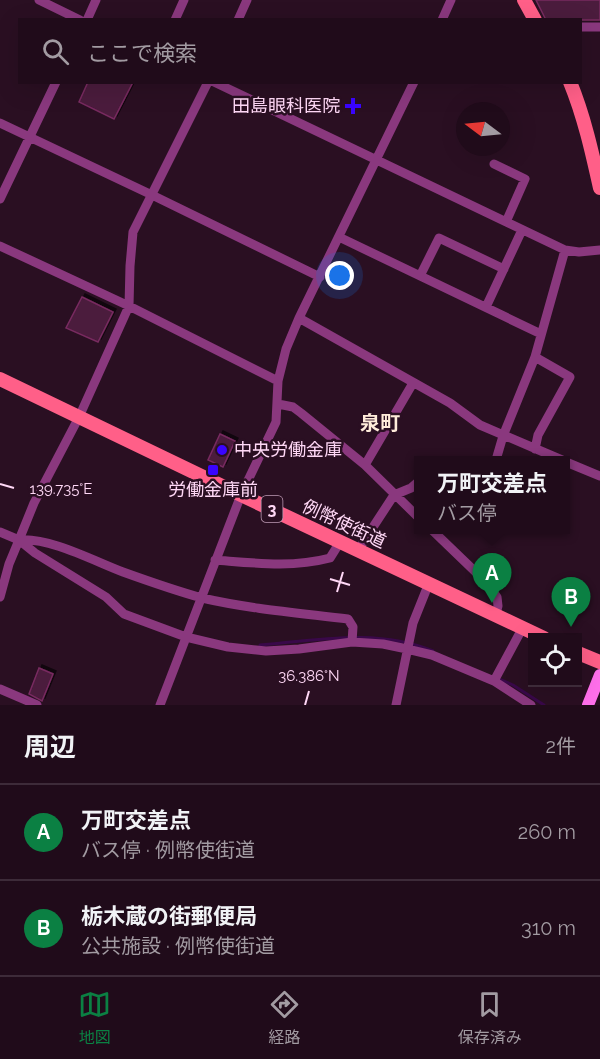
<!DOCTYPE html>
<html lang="ja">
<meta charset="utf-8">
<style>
:root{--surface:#200b1a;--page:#2d1927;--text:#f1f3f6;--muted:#a29ba2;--line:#3d2b39;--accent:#0b8043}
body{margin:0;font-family:Raleway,"Noto Sans JP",sans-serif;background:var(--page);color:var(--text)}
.controls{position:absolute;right:18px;bottom:18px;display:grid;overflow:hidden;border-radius:0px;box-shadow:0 6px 24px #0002}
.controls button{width:54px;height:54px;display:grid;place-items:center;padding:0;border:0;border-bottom:2px solid var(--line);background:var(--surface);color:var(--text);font:30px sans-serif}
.compass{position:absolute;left:456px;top:102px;width:54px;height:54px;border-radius:50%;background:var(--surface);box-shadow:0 6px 24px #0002;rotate:286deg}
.you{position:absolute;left:340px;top:276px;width:21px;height:21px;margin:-15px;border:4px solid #fff;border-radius:50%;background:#1a73e8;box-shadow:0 0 0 9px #1a73e833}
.badge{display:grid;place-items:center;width:39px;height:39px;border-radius:50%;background:var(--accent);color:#fff;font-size:20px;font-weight:700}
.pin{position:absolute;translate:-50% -50px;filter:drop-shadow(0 2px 3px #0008)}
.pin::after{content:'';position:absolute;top:32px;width:21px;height:18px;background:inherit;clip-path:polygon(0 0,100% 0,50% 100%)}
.popup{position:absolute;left:414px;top:456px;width:156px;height:78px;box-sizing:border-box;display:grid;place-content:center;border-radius:0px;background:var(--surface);filter:drop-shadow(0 2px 4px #0005);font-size:20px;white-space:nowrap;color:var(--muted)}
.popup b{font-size:22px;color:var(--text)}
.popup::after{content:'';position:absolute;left:50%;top:100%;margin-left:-12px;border:12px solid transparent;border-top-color:var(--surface)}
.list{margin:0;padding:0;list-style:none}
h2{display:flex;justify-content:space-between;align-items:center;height:78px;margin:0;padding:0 24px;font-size:26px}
h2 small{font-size:20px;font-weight:400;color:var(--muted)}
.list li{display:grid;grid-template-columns:39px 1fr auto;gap:18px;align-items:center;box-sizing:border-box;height:96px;padding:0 24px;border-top:2px solid var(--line)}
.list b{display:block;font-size:22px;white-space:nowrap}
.list p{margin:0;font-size:20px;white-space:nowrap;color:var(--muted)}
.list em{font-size:20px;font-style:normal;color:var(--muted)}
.icon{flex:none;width:33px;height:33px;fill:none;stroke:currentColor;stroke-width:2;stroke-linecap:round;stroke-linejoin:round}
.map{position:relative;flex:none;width:600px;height:705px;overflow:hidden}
.search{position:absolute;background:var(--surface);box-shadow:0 6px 24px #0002;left:18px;right:18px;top:18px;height:66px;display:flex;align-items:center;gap:15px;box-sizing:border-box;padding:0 21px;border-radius:0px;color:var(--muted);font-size:22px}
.sheet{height:270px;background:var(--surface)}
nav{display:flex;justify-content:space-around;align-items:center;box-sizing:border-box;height:84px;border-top:2px solid var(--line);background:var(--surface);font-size:16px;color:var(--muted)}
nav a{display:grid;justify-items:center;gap:3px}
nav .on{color:var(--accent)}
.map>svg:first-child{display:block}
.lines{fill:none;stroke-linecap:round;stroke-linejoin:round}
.stream{stroke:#390849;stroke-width:3}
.building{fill:#4b1a3c;stroke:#782b60;stroke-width:1.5;filter:url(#shadow)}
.street{stroke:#8a387e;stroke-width:9}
.secondary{stroke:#ff6feb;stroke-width:12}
.primary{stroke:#ff5f88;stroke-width:14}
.ticks{fill:none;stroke:#ffd8f6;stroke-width:2}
.poi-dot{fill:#3a04ff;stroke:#2a0f22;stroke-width:2}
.labels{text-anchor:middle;stroke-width:5;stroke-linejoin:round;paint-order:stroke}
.shield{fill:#2a0f22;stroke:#bf9cb6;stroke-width:1.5}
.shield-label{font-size:16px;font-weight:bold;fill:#ffd8f6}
.poi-label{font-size:18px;fill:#ffd8f6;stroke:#2a0f22;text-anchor:end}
.street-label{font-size:18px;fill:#ffd8f6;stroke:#2a0f22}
.neighbourhood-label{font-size:20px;font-weight:bold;fill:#ffecda;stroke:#2a0f22}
.ticks-label{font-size:15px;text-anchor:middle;fill:#ffd8f6;stroke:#2a0f22;stroke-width:5;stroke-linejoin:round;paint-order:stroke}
</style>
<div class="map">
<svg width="600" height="705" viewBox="0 0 600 705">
<defs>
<filter id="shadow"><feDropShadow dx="3" dy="-3" stdDeviation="0" flood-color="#0009"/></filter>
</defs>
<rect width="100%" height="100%" fill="#2a0f22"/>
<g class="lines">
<path class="stream" d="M260,645c57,-5 118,-17 173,6
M497,678l16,7 31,20"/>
</g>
<path class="building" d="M536,0h64v20h-54z
M88,82h45l-19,37 -35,-17z
M82,297l31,15 -15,30 -32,-14z
M220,434l15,7 -12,26 -15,-7z
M39,668l14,6 -11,27 -13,-7z"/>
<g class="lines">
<path class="street" d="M39,0l41,20
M87,20l9,-20
M175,20l9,-20
M238,20l9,-20
M442,20l9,-20
M580,27h20
M214,82l351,168 14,2 21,-2
M0,123l152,72 168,82
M494,164l31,15 -19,43
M0,199l56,-117
M339,237l202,97
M0,246l129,60 149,75
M420,276l19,-38 65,31
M486,307l36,-77
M299,318l151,85 30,22 82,35
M535,357l35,20 -32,58 -3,14
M278,404l15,3 8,6 64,52 53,52
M496,460l7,-24 32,-79 30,-107
M566,462l34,14
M365,465l48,-82
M432,530l55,53 10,14 1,9 -2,8
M0,532l19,8 15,-37 45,-86 50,-111 1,-40 3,-34 75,-150
M19,540l16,13 71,44 18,17 62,23 42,10 38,4 33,-2 53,-7 31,2 24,5 25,6 62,26 37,24
M19,540c30,-3 75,21 104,32 25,9 54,19 79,26 48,11 97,15 146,21l5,8 -1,15
M358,550l36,-55 17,-7 7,-6
M215,560c39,3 77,8 115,-2l10,-16
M0,597l9,-33 10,-24
M494,681l29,-54
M0,689l37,16
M160,705l81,-210 35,-73 2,-41 8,-32 13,-31 115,-236
M396,705l17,-82 16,-40"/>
<path class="secondary" d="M588,705l12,-30"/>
<path class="primary" d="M524,0l11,20
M570,82c14,34 22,70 30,106
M0,379l241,116 303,143
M578,653l22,9"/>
</g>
<path class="ticks" d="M0,484l14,4M330,579l20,6M337,592l6,-20M305,705l4,-14"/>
<g class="poi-dot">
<path d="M350 97h6v6h6v6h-6v6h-6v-6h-6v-6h6z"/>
<circle cx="222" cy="450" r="6"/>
<rect x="207" y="464" width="12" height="12" rx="3"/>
</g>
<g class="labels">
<rect class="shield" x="261.5" y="496" width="21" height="26" rx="4.5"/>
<g class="shield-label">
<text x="272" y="515">3</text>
</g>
<g class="poi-label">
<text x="340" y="112">田島眼科医院</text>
<text x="234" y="456" text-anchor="start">中央労働金庫</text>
<text x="213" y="496" text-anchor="middle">労働金庫前</text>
</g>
<g class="street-label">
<text transform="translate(344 524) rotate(25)" y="6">例幣使街道</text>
</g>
<g class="neighbourhood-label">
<text x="380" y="430">泉町</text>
</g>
</g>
<g class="ticks-label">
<text x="61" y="494">139.735°E</text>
<text x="309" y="681">36.386°N</text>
</g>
</svg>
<div class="controls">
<button><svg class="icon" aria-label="locate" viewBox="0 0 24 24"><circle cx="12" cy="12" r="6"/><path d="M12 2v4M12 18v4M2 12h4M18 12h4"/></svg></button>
</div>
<svg class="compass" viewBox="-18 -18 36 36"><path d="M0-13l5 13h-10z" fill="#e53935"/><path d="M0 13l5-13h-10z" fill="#a29ba2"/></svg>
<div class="you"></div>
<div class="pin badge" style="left:492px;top:603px">A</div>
<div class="popup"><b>万町交差点</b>バス停</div>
<div class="pin badge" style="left:571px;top:627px">B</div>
<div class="search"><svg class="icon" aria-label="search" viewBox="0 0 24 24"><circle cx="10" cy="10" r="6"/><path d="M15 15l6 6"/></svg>ここで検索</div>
</div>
<section class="sheet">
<h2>周辺<small>2件</small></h2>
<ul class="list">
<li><span class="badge">A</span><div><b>万町交差点</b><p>バス停 · 例幣使街道</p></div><em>260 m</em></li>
<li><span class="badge">B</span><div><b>栃木蔵の街郵便局</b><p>公共施設 · 例幣使街道</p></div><em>310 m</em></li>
</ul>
</section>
<nav>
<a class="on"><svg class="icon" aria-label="map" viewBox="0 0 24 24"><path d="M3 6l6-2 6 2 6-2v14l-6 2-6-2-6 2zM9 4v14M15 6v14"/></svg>地図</a>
<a><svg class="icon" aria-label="directions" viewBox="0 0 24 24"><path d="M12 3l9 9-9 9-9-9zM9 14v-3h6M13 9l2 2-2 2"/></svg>経路</a>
<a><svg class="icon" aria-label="saved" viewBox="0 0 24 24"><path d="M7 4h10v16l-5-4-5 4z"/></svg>保存済み</a>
</nav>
